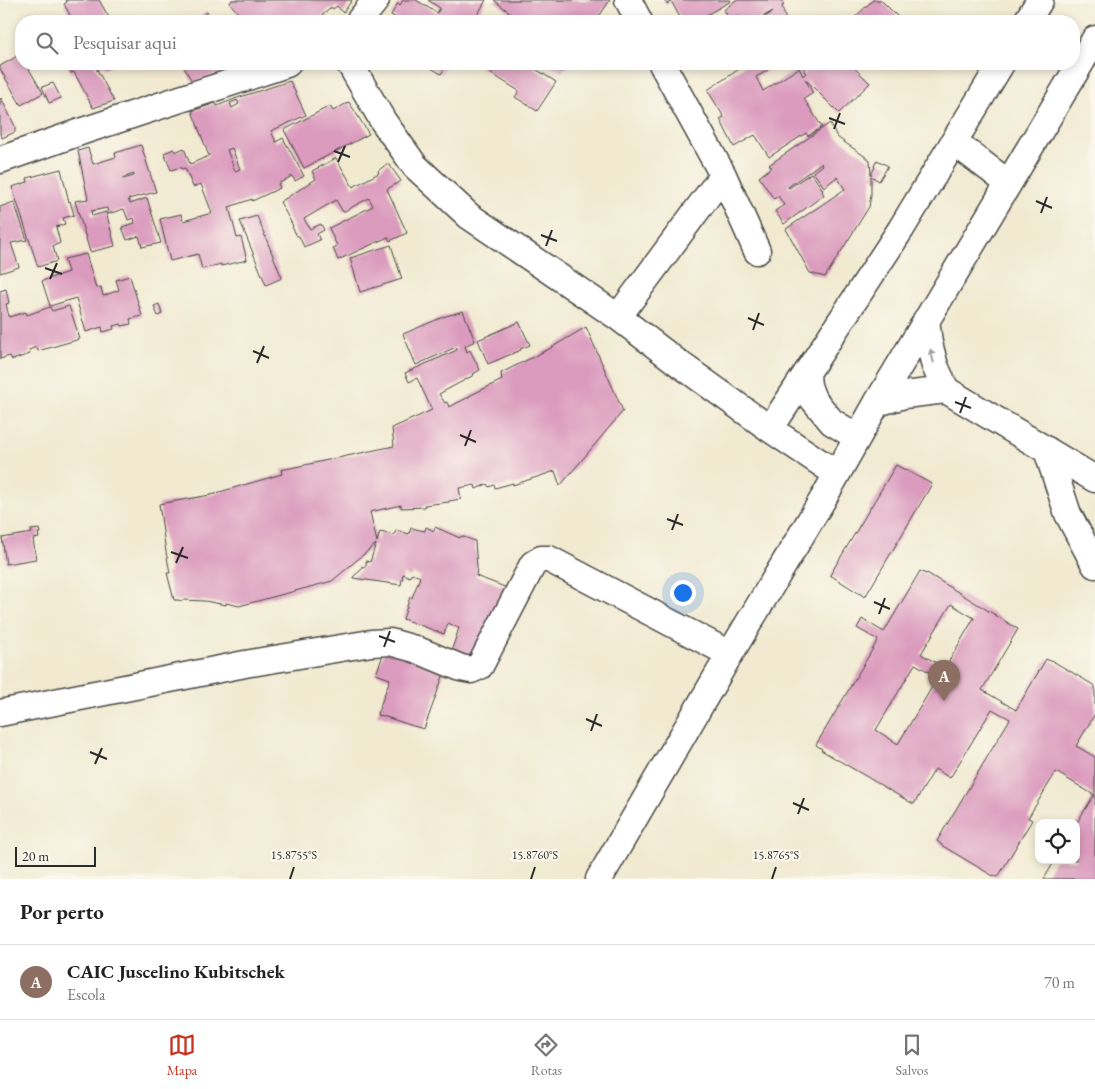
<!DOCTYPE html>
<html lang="pt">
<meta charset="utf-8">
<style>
:root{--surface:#fff;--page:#f6f6f6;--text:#222;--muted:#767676;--line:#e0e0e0;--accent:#c8321e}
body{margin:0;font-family:"EB Garamond",serif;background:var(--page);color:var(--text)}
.controls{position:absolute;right:15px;bottom:15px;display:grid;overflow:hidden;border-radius:10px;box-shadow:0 2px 8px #0003}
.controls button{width:45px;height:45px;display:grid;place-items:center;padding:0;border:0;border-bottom:1px solid var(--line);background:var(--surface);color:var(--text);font:25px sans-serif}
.scale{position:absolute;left:15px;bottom:12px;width:81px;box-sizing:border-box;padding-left:5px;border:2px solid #2b2b2b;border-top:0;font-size:14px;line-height:18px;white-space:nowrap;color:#2b2b2b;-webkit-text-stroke:4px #fbf7ec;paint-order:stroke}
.you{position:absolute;left:682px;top:592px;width:18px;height:18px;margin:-12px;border:4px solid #fff;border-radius:50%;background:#1a73e8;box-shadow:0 0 0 8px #1a73e833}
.badge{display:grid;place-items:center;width:32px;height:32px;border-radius:50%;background:var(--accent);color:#fff;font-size:16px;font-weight:700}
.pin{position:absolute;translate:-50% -41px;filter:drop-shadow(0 1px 2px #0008)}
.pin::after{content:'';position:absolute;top:26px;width:18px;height:15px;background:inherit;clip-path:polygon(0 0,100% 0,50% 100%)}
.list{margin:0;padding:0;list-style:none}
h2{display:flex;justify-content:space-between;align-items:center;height:65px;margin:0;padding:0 20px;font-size:21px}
h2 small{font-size:16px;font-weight:400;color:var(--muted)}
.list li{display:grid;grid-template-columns:32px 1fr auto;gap:15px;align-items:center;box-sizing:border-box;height:75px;padding:0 20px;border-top:1px solid var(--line)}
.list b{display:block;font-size:19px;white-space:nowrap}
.list p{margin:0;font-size:16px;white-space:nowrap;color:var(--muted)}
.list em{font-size:16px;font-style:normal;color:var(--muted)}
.icon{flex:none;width:28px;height:28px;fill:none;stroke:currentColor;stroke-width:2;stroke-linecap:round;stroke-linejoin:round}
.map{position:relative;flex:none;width:1095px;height:879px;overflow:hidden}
.search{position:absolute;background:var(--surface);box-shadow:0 2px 8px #0003;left:15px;right:15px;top:15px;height:55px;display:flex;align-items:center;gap:12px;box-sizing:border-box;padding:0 18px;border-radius:20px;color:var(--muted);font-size:19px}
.sheet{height:140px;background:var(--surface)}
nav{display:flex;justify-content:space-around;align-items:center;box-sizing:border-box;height:70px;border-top:1px solid var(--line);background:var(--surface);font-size:14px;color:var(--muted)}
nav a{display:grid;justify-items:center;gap:2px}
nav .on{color:var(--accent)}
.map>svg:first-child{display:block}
.building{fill:#db9bbe;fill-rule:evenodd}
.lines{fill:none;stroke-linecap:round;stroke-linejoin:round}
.minor-casing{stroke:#494844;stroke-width:29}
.minor{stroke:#fff;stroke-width:26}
.oneway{fill:#a0a0a0}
.ticks{fill:none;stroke:#2b2b2b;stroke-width:2}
.ticks-label{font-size:12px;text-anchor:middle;fill:#2b2b2b;stroke:#fbf7ec;stroke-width:4.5;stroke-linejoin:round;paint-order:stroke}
</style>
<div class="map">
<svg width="1095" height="879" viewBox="0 0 1095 879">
<rect width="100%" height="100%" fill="#fbf7ec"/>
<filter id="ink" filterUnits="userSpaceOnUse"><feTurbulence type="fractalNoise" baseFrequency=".02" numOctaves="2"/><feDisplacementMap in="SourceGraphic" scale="10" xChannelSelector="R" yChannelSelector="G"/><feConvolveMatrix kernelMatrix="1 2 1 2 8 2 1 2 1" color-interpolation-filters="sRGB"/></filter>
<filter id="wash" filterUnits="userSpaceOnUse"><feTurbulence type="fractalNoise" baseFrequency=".0096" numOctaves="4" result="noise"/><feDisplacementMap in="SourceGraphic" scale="20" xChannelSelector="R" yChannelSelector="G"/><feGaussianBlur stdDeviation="1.12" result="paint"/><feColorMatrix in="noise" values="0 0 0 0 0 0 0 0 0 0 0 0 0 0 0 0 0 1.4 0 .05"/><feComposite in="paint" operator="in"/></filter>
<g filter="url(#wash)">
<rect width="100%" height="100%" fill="#f1ead1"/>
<g id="blocks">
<path class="building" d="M66,0h33l12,21h-38l-9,-17 3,-2z
M232,0h120l-9,13 -6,-7 -4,3 -2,-1 -16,13h-29l-3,-4 -5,4h-34l-14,-18z
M403,0h13l21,13 3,-5 -12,-8h58l-12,21h-73l-10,-6 7,-12 2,2z
M494,0h116l-14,21h-76z
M664,0h66l1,1 -35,20h-14l-11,-20 -4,3z
M736,0h45l3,5 -2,1 4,15h-28l15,-9v-1l-18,10h-14l-3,-5 -8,4 -6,-10z
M873,0h8l19,19 -2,2h-47z
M207,12l6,9h-19z
M21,54v10h5l17,29 -22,12 -21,-36v-3z
M67,64h27l20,37 -21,7 -19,-36 -3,1z
M96,64h19l-10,5 -2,-4 -5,3z
M182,64h61l-50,19z
M425,64h22l-6,10z
M476,64h61l-3,4 22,14 -19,29 -22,-14 4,-6z
M549,64h19l-6,8z
M747,64h26l-4,2 1,1 -2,2v1l-12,7 7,14 36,-23 4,8 3,-3 -2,-2 1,-2 -3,-3 2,-2h46l20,19 -31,30 -34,-34 8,14 -9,6 18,28 -14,9 -2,-3 -37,24 -14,-22 -21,12 -14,-28 4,-2 -16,-26 1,-2z
M290,81l16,34 -35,16 5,11 7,-4 21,38 -9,5 -3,-5 -14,8 2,4 -28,13v-2l-23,8 8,31 4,-1 6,23 -26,6v-2l-19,5 -4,-15 -28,7 -10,-42 21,-5 2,7 29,-8 -11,-29 -8,3 -8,-19 -3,1 -1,-2 -10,3 -7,-17 10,-4 1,3 9,-4 6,16 19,-8 -17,-45 24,-8 1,3 20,-8zM237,100l2,4 -7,4 -2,-5zM232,148l8,21 -5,2 -8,-21z
M53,83l8,15 -12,5 -7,-16z
M1,98l14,28v6l-13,6 -2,-4v-35z
M349,102l20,32 -65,34 -20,-38 46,-24 3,5z
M830,123l7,14 33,23 1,15 4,-8 -1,-1 3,-6 11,6 -9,15 -8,-5v19l-2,12 -44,70 -15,-4 -24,-44 59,-40 -8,-12 -13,10 -11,-15 9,-7 -1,-2 -33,24 1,1 22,-15 12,17 -1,1 2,4 -40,29 -9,-13 9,-6 -6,-9 -4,3 -15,-22 13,-10 -3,-2z
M141,145l15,47 -28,7 2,5 17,-6 14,45 -19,4 -3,-11 -12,4 -5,-13 13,-4 -1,-5 -6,2 -4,-11 -16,5 -1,-6 -16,3 1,5 14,-4 9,34 -25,6 -15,-51 13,-2 -10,-48 10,-3 5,16 23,-7 -1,-4zM134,174v2l-11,3 -1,-1z
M336,158l17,29 26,-14 -1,-2 10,-8 13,18 -14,8 20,44 -17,8 -2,-4 -50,23 -5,-12 4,-2 -8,-18 44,-22 -4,-8 -26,14 -7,-12 -32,19 6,10 11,-5 3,6 -7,4 3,6 -16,7 -5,-11h-2l-5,-9 1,-1 -13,-24 36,-23 -4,-8z
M61,169l8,33 1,-1 4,14 -11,3 2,6 -9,3 4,16 -7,3 4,15 -19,6 -26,-80 16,-5 -1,-4z
M14,202l13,38 -16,3 8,24 -19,6v-66z
M257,216l25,62 -16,7 -26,-64z
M391,245l11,34 -42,13 -10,-34z
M86,254l10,34 5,-1 2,9 16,-6 -3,-10 14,-4 12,40 -12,3 1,5 -9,2 -1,-2 -8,2 1,3 -11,3 -1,-5 -16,5 -10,-34 -26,8 -8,-25 26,-9 -4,-13z
M6,289l3,14 -3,1 3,13 17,-5 1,3 23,-8 2,4 17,-5 11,33 -42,12 -2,-4 -7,3 1,4 -18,6 -2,-4 -10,3v-68z
M159,304l3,10 -4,2 -4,-10z
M463,311l12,30 -10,5 2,6 3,-2 10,20 -7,4 1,1 -35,19 6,9 2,-1 2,5 20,-10v-1l33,-16 -1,-7 48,-24 37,-22 37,84 -63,75 -5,-15 -42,14v-2l-18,5 -1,-3 -5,2 -2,-3 -11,5 -1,-4 -16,3 2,11 -12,2v1l-25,3 1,2 -24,1v-3l-31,7 7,30 3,-10 14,3 2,-5 13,4 2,-6 14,3 1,-4 8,4 1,-4 25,11 1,-2 14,5 2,27 -1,8 47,18 -34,72 -38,-12 -27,75 -11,-3 -33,-11v1l-3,-1 13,-36 -14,-5 16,-43 59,21 8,-24 -11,-5 -4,11 -41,-15 7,-22 2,1 8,-21 -8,-4 -2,4 -7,-3 -2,11 -48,-7v-1l8,-7 1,-4 2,1 2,-1v-5l4,1 6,-18 -44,37 -7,2 -86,23 -13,-3v2l-21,-4 -23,-1v1l-4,-1h-4l-7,-27h3l-4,-21 -7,-48 57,-10v-1l66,-19 -1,-4 113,-24 -2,-18 40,-18 -15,-32 -8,4 -4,-9 52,-23 -1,-3 -40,18 -13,-31 40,-17z
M519,322l11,23 -10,4 1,1 -33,14 -10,-24z
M896,465l36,19 -67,113 -35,-22z
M39,529l1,4h-2l1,5 -6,1 3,20 -30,5 -4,-26 30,-5 -1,-3z
M920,571l6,3 1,-1 91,56 -36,61 34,20 30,-51 4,2 1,-1 44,26v28l-19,32 19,11v122h-51l11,-19h21v-36l18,-29 -38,-23 -28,46 4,2 -34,57 -5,-2v1l-52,-31v-1l-4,-3 73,-122 -18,-10 -42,69 -15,-9 -21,35 -6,-3 -87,-51 1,-1 -6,-4 62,-105 -21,-12 5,-9 22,13zM951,604l23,14 -29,50 -24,-14zM915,664l23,13 -40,67 -22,-14z"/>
</g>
</g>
<g filter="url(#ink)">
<use href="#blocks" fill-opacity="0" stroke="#494844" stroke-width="1"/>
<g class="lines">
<g class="minor-casing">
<path id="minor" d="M628,0l11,21
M359,21l17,-21
M1027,21l13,-21
M350,64l33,57 32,45 54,50 149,101 59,45 93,67 67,45
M662,64l61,111 34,76
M954,142l54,41
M0,160l83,-29 204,-67
M618,317l105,-142
M926,320l3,23 6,23 11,24 149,89
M807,374l1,12 5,13 19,23 25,15
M877,403l27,-8 42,-5
M770,429l131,-200 100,-165
M1047,450l21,64 27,51
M0,713l245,-49 126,-21 19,-1 25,7 46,19 10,2 9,-4 53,-102 8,-5h8l181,95
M599,879l131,-225 93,-155 54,-96 218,-364"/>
</g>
<use href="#minor" class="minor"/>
</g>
<defs><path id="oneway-solid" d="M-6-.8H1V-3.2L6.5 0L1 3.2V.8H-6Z" transform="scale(1.25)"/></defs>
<use class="oneway" href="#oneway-solid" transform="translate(932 356) rotate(-104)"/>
</g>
<path class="ticks" d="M829,118l16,6M834,129l6,-16M334,151l16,6M338,162l7,-16M1036,201l16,7M1041,213l6,-16M541,235l16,6M546,246l6,-16M45,268l17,6M50,279l7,-16M748,318l16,7M753,330l6,-17M253,351l16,7M257,363l7,-17M955,402l16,6M960,413l6,-16M460,435l16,7M465,446l6,-16M667,519l16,6M672,530l6,-16M171,552l17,6M176,563l7,-16M874,602l16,7M879,614l6,-16M379,636l16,6M384,647l6,-16M586,719l16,7M591,731l6,-17M90,752l17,7M95,764l7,-16M793,803l16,7M798,814l6,-16M290,879l4,-12M531,879l4,-12M772,879l4,-12"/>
<g class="ticks-label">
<text x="294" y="859">15.8755°S</text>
<text x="535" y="859">15.8760°S</text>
<text x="776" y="859">15.8765°S</text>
</g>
</svg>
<div class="controls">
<button><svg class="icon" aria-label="locate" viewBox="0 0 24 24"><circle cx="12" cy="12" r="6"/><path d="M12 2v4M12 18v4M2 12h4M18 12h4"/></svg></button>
</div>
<div class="scale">20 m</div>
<div class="you"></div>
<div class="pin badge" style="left:944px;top:701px;background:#8d6e63">A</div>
<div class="search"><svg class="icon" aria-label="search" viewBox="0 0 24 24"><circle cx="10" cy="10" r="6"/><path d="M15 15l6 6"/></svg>Pesquisar aqui</div>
</div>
<section class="sheet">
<h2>Por perto<small></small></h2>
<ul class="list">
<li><span class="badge" style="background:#8d6e63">A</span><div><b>CAIC Juscelino Kubitschek</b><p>Escola</p></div><em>70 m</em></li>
</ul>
</section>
<nav>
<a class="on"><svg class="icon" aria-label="map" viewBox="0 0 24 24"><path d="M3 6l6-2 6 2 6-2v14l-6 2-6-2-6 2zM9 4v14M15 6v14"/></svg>Mapa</a>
<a><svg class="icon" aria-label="directions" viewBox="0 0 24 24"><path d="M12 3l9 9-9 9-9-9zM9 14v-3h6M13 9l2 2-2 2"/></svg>Rotas</a>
<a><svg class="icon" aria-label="saved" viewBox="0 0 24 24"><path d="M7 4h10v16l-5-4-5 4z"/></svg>Salvos</a>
</nav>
